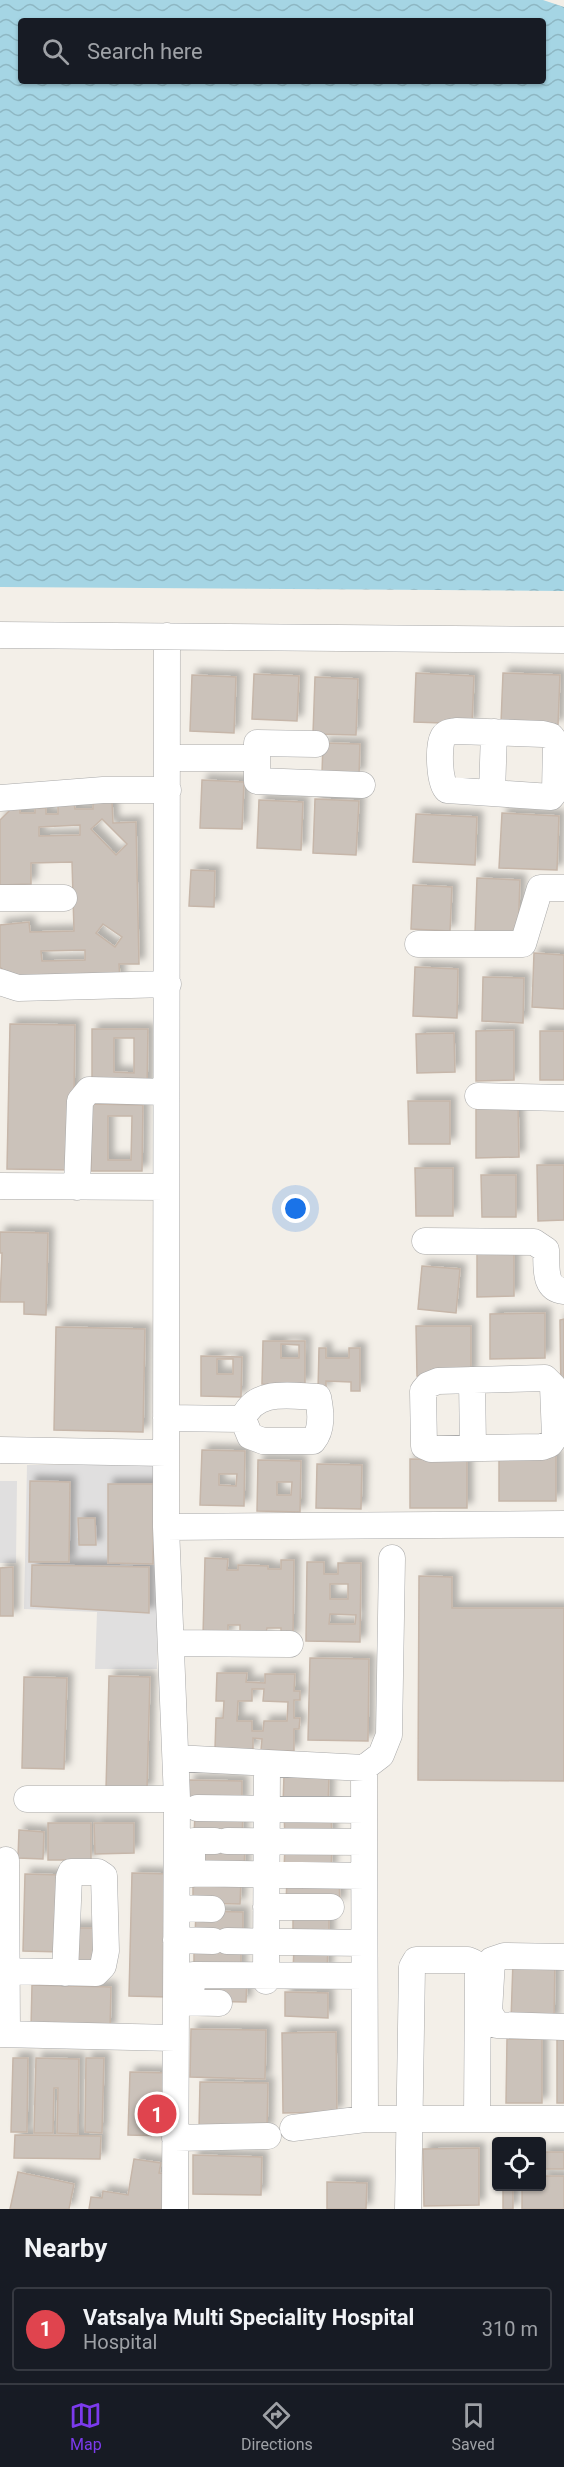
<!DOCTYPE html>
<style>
:root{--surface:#171b24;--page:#242831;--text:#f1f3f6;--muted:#9ea1a6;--line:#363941;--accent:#7c3aed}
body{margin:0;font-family:Roboto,sans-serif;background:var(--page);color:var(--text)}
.controls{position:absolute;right:18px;bottom:18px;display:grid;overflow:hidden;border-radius:6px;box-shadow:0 2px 4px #0004}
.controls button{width:54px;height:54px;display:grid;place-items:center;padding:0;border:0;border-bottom:2px solid var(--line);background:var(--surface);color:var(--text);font:30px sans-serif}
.you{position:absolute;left:296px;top:1209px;width:21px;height:21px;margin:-15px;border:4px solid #fff;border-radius:50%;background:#1a73e8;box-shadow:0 0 0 9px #1a73e833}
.badge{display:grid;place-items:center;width:39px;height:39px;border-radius:50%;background:var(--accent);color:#fff;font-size:20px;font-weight:700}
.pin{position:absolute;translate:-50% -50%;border:3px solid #fff;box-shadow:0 2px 6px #0006}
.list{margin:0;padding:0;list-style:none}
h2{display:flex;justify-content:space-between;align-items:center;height:78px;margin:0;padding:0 24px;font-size:26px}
h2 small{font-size:20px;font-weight:400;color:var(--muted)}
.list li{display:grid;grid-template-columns:39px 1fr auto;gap:18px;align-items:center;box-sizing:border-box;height:84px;margin:0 12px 12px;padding:0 12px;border:2px solid var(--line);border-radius:6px}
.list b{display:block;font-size:22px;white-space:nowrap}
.list p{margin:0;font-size:20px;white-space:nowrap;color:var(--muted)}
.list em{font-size:20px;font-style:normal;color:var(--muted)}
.icon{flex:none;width:33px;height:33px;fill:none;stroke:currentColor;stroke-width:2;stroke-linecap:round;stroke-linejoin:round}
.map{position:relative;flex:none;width:564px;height:2209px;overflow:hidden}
.search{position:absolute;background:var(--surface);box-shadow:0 2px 4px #0004;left:18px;right:18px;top:18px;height:66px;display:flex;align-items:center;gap:15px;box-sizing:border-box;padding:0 21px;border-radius:6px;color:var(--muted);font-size:22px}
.sheet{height:174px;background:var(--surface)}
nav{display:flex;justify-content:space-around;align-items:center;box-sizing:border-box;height:84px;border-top:2px solid var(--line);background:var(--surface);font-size:16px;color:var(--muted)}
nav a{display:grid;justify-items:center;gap:3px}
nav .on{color:var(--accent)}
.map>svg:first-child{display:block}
.residential{fill:#e0dfdf}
.water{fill:url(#water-waves);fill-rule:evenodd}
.building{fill:#cbc2ba;stroke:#c6b6a9;stroke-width:1.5;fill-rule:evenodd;filter:url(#shadow)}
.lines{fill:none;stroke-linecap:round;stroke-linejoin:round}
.minor-casing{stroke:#a9a9a9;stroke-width:27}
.minor{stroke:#fff;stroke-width:26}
</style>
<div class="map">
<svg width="564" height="2209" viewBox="0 0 564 2209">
<defs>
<pattern id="water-waves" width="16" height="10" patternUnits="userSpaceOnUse" patternTransform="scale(1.5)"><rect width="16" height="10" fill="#a5d5e4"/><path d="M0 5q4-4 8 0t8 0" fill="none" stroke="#8eb7c3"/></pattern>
<filter id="shadow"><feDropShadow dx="5.5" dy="-5.5" stdDeviation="3" flood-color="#0004"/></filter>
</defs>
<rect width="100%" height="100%" fill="#f3efe8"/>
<path class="residential" d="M27,1465h132l-2,204h-62l2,-57 -73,-3z
M0,1481h17l-1,82h-16z"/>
<path class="water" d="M0,0h543l21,7v584l-564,-4zM21,21h522v60h-522z"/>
<path class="building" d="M416,673l58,3 -2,48 -58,-2z
M503,673l57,2 -2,50 -57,-2z
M254,674l45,2 -2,45 -45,-2z
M192,675l44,2 -2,56 -44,-2z
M315,677l43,2 -2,56 -43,-1z
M323,743l37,1 -1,31 -37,-2z
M202,780l42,2 -2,47 -42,-1z
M315,799l44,2 -3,54 -43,-2z
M259,800l44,2 -2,48 -44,-2z
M112,801l1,22 23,-1 3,142h-20l1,17 -106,-1 -14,-13v-42l29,-3 1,10 44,-1 -2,-69 -41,1v21l-31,1v-65l12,-12h8v5h15v-5h11v6h12v-12h16l1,7h18v-7zM102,819l25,25 -11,11 -25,-26zM80,825v10l-41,1v-9zM103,924l19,13 -7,10 -19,-14zM85,950v10l-43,1 -1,-10z
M502,813l57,3 -2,54 -58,-2z
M416,814l61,3 -2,48 -62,-3z
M191,870l24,1 -1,36 -25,-1z
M477,878l43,2 -2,55 -43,-2z
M413,885l39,2 -2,44 -39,-2z
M534,953l30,2v54l-32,-2z
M415,967l43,2 -1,49 -44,-2z
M483,977l41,1 -1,45 -41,-2z
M10,1024l65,1 -2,145 -66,-1z
M92,1029h56l-1,60 -55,-1zM114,1038h20v35l-20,-1z
M514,1030v50l-38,1v-50z
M540,1031h24v49h-24z
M454,1033l1,39 -38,1 -1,-39z
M408,1101h42v43h-41z
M518,1103l1,54 -43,1v-54z
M92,1104l51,1 -1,66h-51zM108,1116h24l-1,44h-23z
M537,1165h27v55l-26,1z
M415,1168h38v48h-37z
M481,1175h35v42h-34z
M0,1232l48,1 -2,82 -22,-1v-12h-24l2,-49h-2z
M514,1246v50l-37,1v-50z
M422,1266l38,3 -4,44 -38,-4z
M545,1313v45l-55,1v-45z
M564,1319v77h-3l-1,-76z
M416,1326h55v49l-54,1z
M56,1327l89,2 -2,103 -89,-2z
M263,1341h42v44l-43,-1zM281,1344l18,1v13h-18z
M319,1348h7v10h23v-10h11v43h-9v-9l-25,-1v9h-8z
M201,1356l41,1 -1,40 -40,-1zM217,1359h16v15h-16z
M202,1450l43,1 -1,55 -44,-1zM219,1474h18l-1,12 -17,-1z
M499,1455h57v46h-57z
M410,1459l57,1v48h-57z
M258,1460l43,1 -1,51 -43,-1zM277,1482h15l-1,13h-14z
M317,1464l45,1 -1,44 -45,-1z
M30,1481l40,1 -1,80h-40z
M108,1484h46l-1,80 -45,-1z
M78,1518h17l1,27h-17z
M205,1558l23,1 -1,11h11v-5l30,1v3h13v-9h13l-1,77h-12v-9h-14l-1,6 -26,-1v-8h-12v11h-25z
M307,1562h17v12h14v-11h23l-1,79 -54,-1zM330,1584h18v15h-18zM330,1614l26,1 -1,9h-26z
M32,1565l117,2v46l-118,-7z
M13,1567v49h-13v-48z
M419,1576l33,1v31h112v173l-146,-1z
M310,1658l59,1 -1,82 -60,-1z
M217,1673h30l-1,9 19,1v-9h30l-1,17h6v9h-6v18h6l-1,11h-5v22l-33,-1 1,-11 -9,-1v12l-38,-1 1,-31h7l1,-17h-8zM252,1689h12l-1,12 25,1 -1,19h-23l-1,10h-11v-10h-15l1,-20h14z
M109,1676l41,1 -3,113 -41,-1z
M24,1677l43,1 -3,91 -42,-1z
M284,1775l45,1 -1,30 -45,-1z
M189,1780l53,1v23l-53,-1z
M195,1812l48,1 -1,25 -48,-1z
M284,1815h47l1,23 -47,-2z
M48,1823h43v37h-43z
M94,1823h40v30l-39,1z
M19,1830l25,2 -1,27 -25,-1z
M198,1846l47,1 -1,24 -47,-1z
M285,1846h47l-1,25 -47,-1z
M132,1873l39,1 -3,123 -39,-1z
M25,1874l38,1 -2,77 -38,-1z
M193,1879l48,1 -1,24 -47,-1z
M287,1879l52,1 1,23h-54z
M196,1911l47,1v26l-48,-1z
M293,1914l36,1v24h-36z
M70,1928h25v35h-26z
M194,1943l47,2v26l-47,-1z
M294,1948h34l-1,23h-34z
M513,1961h42l-1,60h-43z
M195,1977l52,1 -1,24 -52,-1z
M32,1985l79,2 -1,43 -79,-2z
M285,1992l43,1v25l-43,-2z
M191,2029l75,1 -1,49 -75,-2z
M336,2032l1,80 -54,1 -1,-80z
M507,2039h35v64h-36z
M557,2039h7v64h-7z
M13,2058h15l-1,74h-16z
M36,2058l43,1 -1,75 -21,-1 1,-45h-4l-1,45h-19z
M86,2058h18l-2,75 -17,-1z
M130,2072l41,1 -2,63 -41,-1z
M200,2082l68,1 -1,47 -68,-1z
M15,2135l86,1 -1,23 -86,-1z
M479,2148v57l-55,1 -1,-57z
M542,2152h22v17h-20v7h20v33h-42v-23h20z
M193,2155l69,2 -1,38 -68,-1z
M134,2159l27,4 -2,10 11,1 -2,35h-79l2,-12 11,1 1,-7 25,4z
M18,2172l56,12 -5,25h-59z
M327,2182l40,1 -1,26h-39z
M503,2186h10v23h-10z"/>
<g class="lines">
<g class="minor-casing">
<path id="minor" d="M0,635l564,5
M167,636l-1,891 11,272 -2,410
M456,731l87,3 8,2 5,7 -1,49 -4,5 -104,-7c-8,-7 -9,-44 -4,-53 3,-5 7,-5 13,-6z
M167,758h90v-15l59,1
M257,758v23l105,4
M492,793l2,-61
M0,798l103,-8h65
M0,898h64
M418,944h105l17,-56h24
M0,982l18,6 150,-4
M478,1096l86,2
M0,1186l166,1
M77,1187l3,-86 9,-11 77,2
M425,1241l109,1 12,8c1,17 -3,39 18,41
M545,1378l8,8 2,51 -5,7 -8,3 -111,2 -7,-3 -1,-55 5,-6 10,-4z
M472,1380l1,68
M166,1418l77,1c12,-31 47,-23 75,-22 3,15 5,32 -5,44h-50l-13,-5 -7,-17
M0,1450l166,3
M166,1527l398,-3
M171,1643l119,1
M176,1758l188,10 17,-13 8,-20 3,-177
M364,1768l1,351
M27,1799h150
M197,1808l167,2
M227,1841l137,1
M6,1860l1,174
M177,1873l187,3
M192,1874v-30l2,-3h21
M266,1907h65
M177,1908l35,1
M176,1940l37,1
M227,1941l137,2
M564,1957l-60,-1 -12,4 -3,52 8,13 67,2
M6,1971l90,2 7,-7 3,-15 -2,-75 -6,-4h-27l-2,5 -4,96
M266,1981l1,-218
M176,2002l43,1
M190,2002l3,-27 171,1
M0,2034l175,4
M293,2128l72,-9h199
M175,2138l93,-2
M408,2209l4,-242 4,-7h52l5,2 5,7 -1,149"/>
</g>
<use href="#minor" class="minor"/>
</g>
</svg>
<div class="controls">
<button><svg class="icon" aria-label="locate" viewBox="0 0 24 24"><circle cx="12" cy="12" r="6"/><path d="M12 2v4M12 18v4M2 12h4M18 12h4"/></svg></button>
</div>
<div class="you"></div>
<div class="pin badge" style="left:157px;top:2114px;background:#e0444e">1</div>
<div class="search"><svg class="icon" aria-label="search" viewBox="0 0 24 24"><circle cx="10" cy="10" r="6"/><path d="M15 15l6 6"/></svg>Search here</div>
</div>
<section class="sheet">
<h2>Nearby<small></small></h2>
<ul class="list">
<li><span class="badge" style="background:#e0444e">1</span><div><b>Vatsalya Multi Speciality Hospital</b><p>Hospital</p></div><em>310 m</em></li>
</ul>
</section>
<nav>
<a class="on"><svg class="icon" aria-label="map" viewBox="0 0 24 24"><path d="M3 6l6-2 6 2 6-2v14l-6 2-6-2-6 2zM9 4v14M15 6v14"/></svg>Map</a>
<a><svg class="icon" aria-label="directions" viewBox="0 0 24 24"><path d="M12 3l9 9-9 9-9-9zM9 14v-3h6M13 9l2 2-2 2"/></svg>Directions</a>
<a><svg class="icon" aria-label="saved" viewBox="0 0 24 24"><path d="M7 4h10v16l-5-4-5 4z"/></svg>Saved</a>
</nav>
